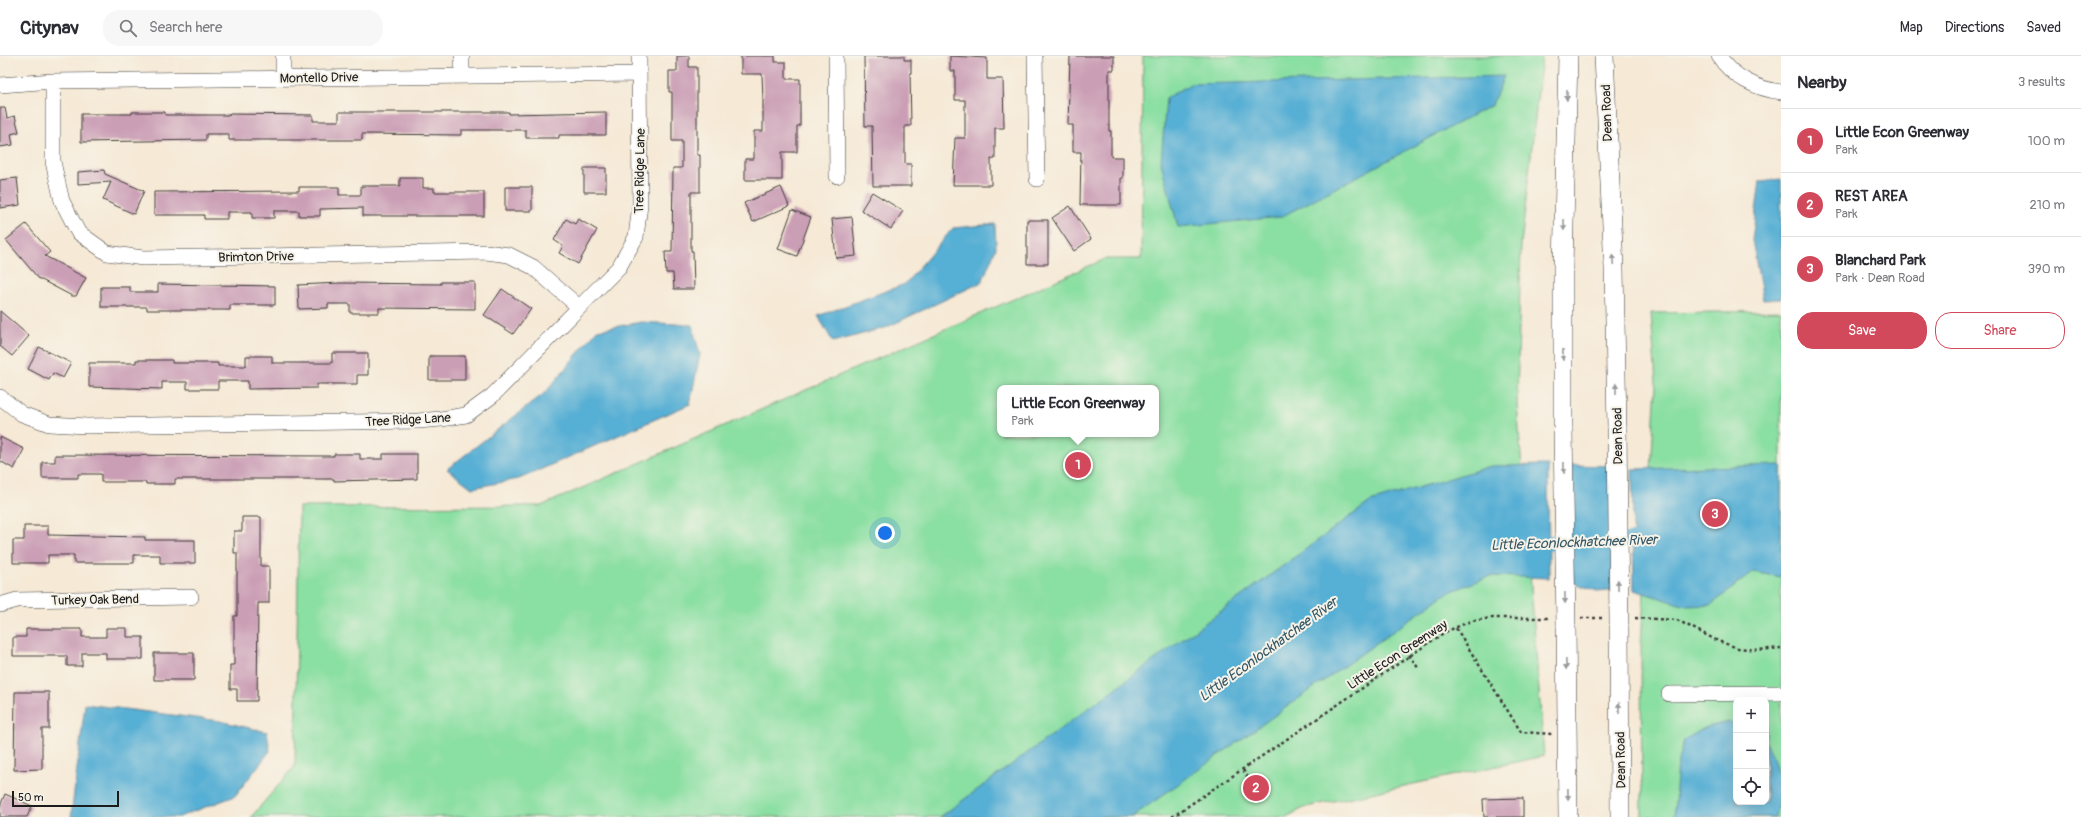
<!DOCTYPE html>
<meta charset="utf-8">
<style>
:root{--surface:#fff;--page:#f7f7f7;--text:#2b2b33;--muted:#7c7c81;--line:#e1e1e2;--accent:#d1495b}
body{margin:0;font-family:Pangolin,sans-serif;background:var(--page);color:var(--text)}
.controls{position:absolute;right:12px;bottom:12px;display:grid;overflow:hidden;border-radius:8px;box-shadow:0 4px 16px #0002}
.controls button{width:36px;height:36px;display:grid;place-items:center;padding:0;border:0;border-bottom:1px solid var(--line);background:var(--surface);color:var(--text);font:20px sans-serif}
.scale{position:absolute;left:12px;bottom:10px;width:107px;box-sizing:border-box;padding-left:4px;border:2px solid #1c1c1c;border-top:0;font-size:11px;line-height:14px;white-space:nowrap;color:#1c1c1c;-webkit-text-stroke:3px #f7f3e8;paint-order:stroke}
.you{position:absolute;left:885px;top:477px;width:14px;height:14px;margin:-10px;border:3px solid #fff;border-radius:50%;background:#1a73e8;box-shadow:0 0 0 6px #1a73e833}
.badge{display:grid;place-items:center;width:26px;height:26px;border-radius:50%;background:var(--accent);color:#fff;font-size:13px;font-weight:700}
.pin{position:absolute;translate:-50% -50%;border:2px solid #fff;box-shadow:0 1px 4px #0006}
.popup{position:absolute;left:997px;top:329px;width:162px;height:52px;box-sizing:border-box;display:grid;place-content:center;border-radius:8px;background:var(--surface);filter:drop-shadow(0 1px 3px #0005);font-size:13px;white-space:nowrap;color:var(--muted)}
.popup b{font-size:15px;color:var(--text)}
.popup::after{content:'';position:absolute;left:50%;top:100%;margin-left:-8px;border:8px solid transparent;border-top-color:var(--surface)}
.list{margin:0;padding:0;list-style:none}
h2{display:flex;justify-content:space-between;align-items:center;height:52px;margin:0;padding:0 16px;font-size:17px}
h2 small{font-size:13px;font-weight:400;color:var(--muted)}
.list li{display:grid;grid-template-columns:26px 1fr auto;gap:12px;align-items:center;box-sizing:border-box;height:64px;padding:0 16px;border-top:1px solid var(--line)}
.list b{display:block;font-size:15px;white-space:nowrap}
.list p{margin:0;font-size:13px;white-space:nowrap;color:var(--muted)}
.list em{font-size:13px;font-style:normal;color:var(--muted)}
.actions{display:flex;gap:8px;padding:12px 16px}
.actions a{flex:1;padding:9px 0;border:1px solid var(--accent);border-radius:16px;text-align:center;font-size:14px;color:var(--accent)}
.actions .main{background:var(--accent);color:#fff}
.icon{flex:none;width:22px;height:22px;fill:none;stroke:currentColor;stroke-width:2;stroke-linecap:round;stroke-linejoin:round}
.map{position:relative;flex:none;width:1781px;height:761px;overflow:hidden}
header{display:flex;align-items:center;gap:24px;box-sizing:border-box;height:56px;padding:0 20px;background:var(--surface);border-bottom:1px solid var(--line)}
header strong{font-size:19px}
nav{display:flex;gap:22px;margin-inline-start:auto;font-size:14px}
.search{width:280px;height:36px;background:var(--page);display:flex;align-items:center;gap:10px;box-sizing:border-box;padding:0 14px;border-radius:16px;color:var(--muted);font-size:15px}
main{display:flex}
aside{flex:1;background:var(--surface)}
.map>svg:first-child{display:block}
.green{fill:#8adfa2;stroke:#537e5f;fill-rule:evenodd}
.water{fill:#57afd4;stroke:#3a6678}
.lines{fill:none;stroke-linecap:round;stroke-linejoin:round}
.canal{stroke:#57afd4;stroke-width:15}
.building{fill:#ca9eb5}
.minor-casing{stroke:#3d3b38;stroke-width:16}
.major-casing{stroke:#3d3b38;stroke-width:20}
.path{stroke:#3d3b38;stroke-width:2.5;stroke-dasharray:3 3;stroke-linecap:butt}
.minor{stroke:#fff;stroke-width:15}
.major{stroke:#fff;stroke-width:19}
.major-bridge-casing{stroke:#3d3b38;stroke-width:20;stroke-linecap:butt}
.major-bridge{stroke:#fff;stroke-width:19}
.oneway{fill:#999}
.labels{text-anchor:middle;stroke-width:4;stroke-linejoin:round;paint-order:stroke}
.street-label{font-size:13px;fill:#1c1c1c;stroke:#f7f3e8}
.water-label{font-size:14px;font-style:italic;fill:#345766;stroke:#f7f3e8}
</style>
<header>
<strong>Citynav</strong>
<div class="search"><svg class="icon" aria-label="search" viewBox="0 0 24 24"><circle cx="10" cy="10" r="6"/><path d="M15 15l6 6"/></svg>Search here</div>
<nav><a>Map</a><a>Directions</a><a>Saved</a></nav>
</header>
<main>
<div class="map">
<svg width="1781" height="761" viewBox="0 0 1781 761">
<rect width="100%" height="100%" fill="#f7f3e8"/>
<filter id="ink" filterUnits="userSpaceOnUse"><feTurbulence type="fractalNoise" baseFrequency=".025" numOctaves="2"/><feDisplacementMap in="SourceGraphic" scale="8" xChannelSelector="R" yChannelSelector="G"/><feConvolveMatrix kernelMatrix="1 2 1 2 8 2 1 2 1" color-interpolation-filters="sRGB"/></filter>
<filter id="wash" filterUnits="userSpaceOnUse"><feTurbulence type="fractalNoise" baseFrequency=".012" numOctaves="4" result="noise"/><feDisplacementMap in="SourceGraphic" scale="16" xChannelSelector="R" yChannelSelector="G"/><feGaussianBlur stdDeviation="0.9" result="paint"/><feColorMatrix in="noise" values="0 0 0 0 0 0 0 0 0 0 0 0 0 0 0 0 0 1.4 0 .05"/><feComposite in="paint" operator="in"/></filter>
<g filter="url(#wash)">
<rect width="100%" height="100%" fill="#f6e9d6"/>
<path class="green" d="M1143,0h399l-21,189 -4,158 27,353 -238,51 -20,10h-1035l44,-51 4,-259 242,-1 564,-247h36zM1000,332h156v46h-156z
M1781,255v506h-139l-1,-172 15,-262 -5,-70zM1736,644h30v102h-30z"/>
<path class="water" d="M1504,20l-12,29 -211,112 -103,10 -17,-64 5,-65 25,-14z
M1781,123v120l-18,1 -11,-60 8,-59z
M995,168l1,24 -14,34 -97,46 -52,14 -15,-26 87,-32 48,-56z
M641,266l51,3 8,29 -10,50 -171,75 -47,9 -25,-19 99,-77 51,-62z
M1548,409l1,113 -58,-2 -44,17 -315,224h-192l430,-315 121,-36z
M1564,409l53,1 1,123 -21,2 -32,-11z
M1781,409v112l-28,-5 -42,33 -25,1 -52,-16 -2,-121z
M85,648l135,17 47,11 3,19 -35,45 -56,21h-108z
M1729,666l7,2v78h30v-60c13,24 15,48 9,75h-101l4,-56 6,-21 22,-13z"/>
<g class="lines">
<path class="canal" d="M1607,485l46,-1
M1529,488l46,-2"/>
</g>
<g id="blocks">
<path class="building" d="M677,0h12v11h8v88h3v37h-9v59h2l1,38h-20l-1,-16h-7l-1,-21h7l1,-84h9v-27h-10v-49h-3v-21h8z
M741,0h34v6h11v17h14v47h-3v26h-15v28h-37v-21h9v-28h9v-31l-1,-26h-21z
M864,0h40v4h7v13h-1l1,53h-6v38h6v22h-38l-1,-60h-7z
M950,0l37,2v21h16l1,49h-9v31h-4v26h-38l2,-47h10v-38h-10v-29h-5z
M1070,0h44v14h-5v61h2v26h12v21h-2v27h-41l1,-53h-8v-27h-5z
M0,52h5l2,10 8,-2 4,16 -8,2 2,11 -13,2z
M132,56h33v3h64v-1l84,1v6h26v-9h170v2l97,-2v23h-47v3h-33v-8h-65v5l-99,-1v6h-133v-6h-23v6l-125,2v-28h51z
M584,112h22v24h-22z
M104,114l1,4 39,17 -10,23 -31,-14 8,-18 -33,2v-12z
M17,122l3,27 -20,3v-28z
M400,122h23v10h11v4h50v24h-121v-8l-43,1v7h-21v-5h-25v7h-22v-6h-25v7h-23v-4h-50v-23l145,-1v-4h40v8h22v-9h39z
M505,131h27v24h-27z
M781,131l8,19 -36,16 -9,-19z
M872,136l31,19 -12,18 -30,-19z
M1070,150l21,33 -17,12 -22,-33z
M792,154l19,7 -14,39 -19,-7z
M852,161l4,39 -20,2 -4,-39z
M566,163l9,5 3,-5 19,11 -19,34 -19,-11 4,-7 -9,-6z
M1027,164h21v44h-21z
M26,168l24,28 -5,4 41,22 -10,18h-4l-34,-18 -32,-38z
M441,226h34v27l-96,-1v5h-29v-9h-22v4l-29,1 -1,-24 42,-2 101,1z
M158,228l117,2v19h-45v5h-83v-3h-46v-20h29v5h28z
M502,233l29,20 -18,25 -29,-19z
M0,255l29,25 -17,20 -12,-10z
M39,291l32,16 -8,15 -10,-5 -4,7 -21,-11z
M332,297h36v22h-11v9h-40v4l-69,1v-8h-30v8h-31v-7h-25v7l-73,-2v-24h47v-3h36v3h46v3h28v-10h26v7h60z
M429,300h36v24h-36z
M0,381l24,12 -10,20 -14,-8z
M334,398h26v5h23v-5h34v25l-83,2v-2h-159v5h-29v-2h-45v-8h-23v4h-36v-16h13v-7l279,1z
M242,461h19v49h8v37h-11l-1,98h-20v-12h-7v-24h4v-49h3v-63h-3v-22h8z
M24,470h24v9l97,2v3h50v23h-35v-8h-26v8h-60v-8h-26v8h-35v-23h11z
M106,572h21v9h16v22h-37v-6h-24v13h-15v-10h-54v-19h13v-8h56v8h24z
M154,597h40v27h-40z
M15,636h34v37h-7v40l-28,1z
M5,738l27,12 -5,11h-27v-11z
M1523,742v19h-39l-1,-18z"/>
</g>
</g>
<g filter="url(#ink)">
<use href="#blocks" fill-opacity="0" stroke="#3d3b38" stroke-width="1"/>
<g class="lines">
<g class="minor-casing">
<path id="minor" d="M462,0v19
M836,0l1,120
M1035,0l2,123
M1719,0c13,21 38,33 62,36
M283,21v-21
M53,25v81l9,39 16,31 29,21 36,5 343,-6 23,3 24,12 46,40
M0,29l53,-4 586,-7
M0,341l22,17 27,10 38,2 331,-5 23,-2 25,-4 26,-19 127,-129 17,-30 4,-32 -1,-149
M0,549l17,-5 174,-3
M1669,638l112,-1"/>
</g>
<g class="major-casing">
<path id="major" d="M1604,0l10,212 3,160
M1563,373v-161l5,-212
M1619,568l1,193
M1566,569l2,192"/>
</g>
<path class="path" d="M1581,562h23
M1635,562l42,2 41,21 20,7 21,2 22,-2
M1456,572l65,104 31,2
M1409,599l10,14
M1243,714l13,20
M1172,761l273,-185 26,-11 21,-3h58"/>
<use href="#minor" class="minor"/>
<use href="#major" class="major"/>
<g class="major-bridge-casing">
<path id="major-bridge" d="M1617,372l2,196
M1563,373l3,196"/>
</g>
<use href="#major-bridge" class="major-bridge"/>
</g>
<defs><path id="oneway-solid" d="M-6-.8H1V-3.2L6.5 0L1 3.2V.8H-6Z"/></defs>
<g class="oneway">
<use href="#oneway-solid" transform="translate(1567 39) rotate(91)"/>
<use href="#oneway-solid" transform="translate(1564 169) rotate(91)"/>
<use href="#oneway-solid" transform="translate(1613 204) rotate(-93)"/>
<use href="#oneway-solid" transform="translate(1563 299) rotate(89)"/>
<use href="#oneway-solid" transform="translate(1616 333) rotate(-91)"/>
<use href="#oneway-solid" transform="translate(1564 412) rotate(89)"/>
<use href="#oneway-solid" transform="translate(1618 529) rotate(-91)"/>
<use href="#oneway-solid" transform="translate(1565 542) rotate(89)"/>
<use href="#oneway-solid" transform="translate(1566 608) rotate(89)"/>
<use href="#oneway-solid" transform="translate(1619 652) rotate(-91)"/>
<use href="#oneway-solid" transform="translate(1568 738) rotate(89)"/>
</g>
</g>
<g class="labels">
<g class="street-label">
<text transform="translate(319 21) rotate(-1)" y="5">Montello Drive</text>
<text transform="translate(1606 57) rotate(-92)" y="5">Dean Road</text>
<text transform="translate(639 115) rotate(-89)" y="5">Tree Ridge Lane</text>
<text transform="translate(256 200) rotate(-1)" y="5">Brimton Drive</text>
<text transform="translate(408 363) rotate(-3)" y="5">Tree Ridge Lane</text>
<text transform="translate(1617 380) rotate(-91)" y="5">Dean Road</text>
<text transform="translate(95 543) rotate(-1)" y="5">Turkey Oak Bend</text>
<text transform="translate(1397 598) rotate(-33)" y="5">Little Econ Greenway</text>
<text transform="translate(1620 704) rotate(-91)" y="5">Dean Road</text>
</g>
<g class="water-label">
<text transform="translate(1574 486) rotate(-2)" y="5">Little Econlockhatchee River</text>
<text transform="translate(1268 593) rotate(-36)" y="5">Little Econlockhatchee River</text>
</g>
</g>
</svg>
<div class="controls">
<button>+</button>
<button>−</button>
<button><svg class="icon" aria-label="locate" viewBox="0 0 24 24"><circle cx="12" cy="12" r="6"/><path d="M12 2v4M12 18v4M2 12h4M18 12h4"/></svg></button>
</div>
<div class="scale">50 m</div>
<div class="you"></div>
<div class="pin badge" style="left:1078px;top:409px">1</div>
<div class="popup"><b>Little Econ Greenway</b>Park</div>
<div class="pin badge" style="left:1256px;top:732px">2</div>
<div class="pin badge" style="left:1715px;top:458px">3</div>
</div>
<aside>
<h2>Nearby<small>3 results</small></h2>
<ul class="list">
<li><span class="badge">1</span><div><b>Little Econ Greenway</b><p>Park</p></div><em>100 m</em></li>
<li><span class="badge">2</span><div><b>REST AREA</b><p>Park</p></div><em>210 m</em></li>
<li><span class="badge">3</span><div><b>Blanchard Park</b><p>Park · Dean Road</p></div><em>390 m</em></li>
</ul>
<div class="actions"><a class="main">Save</a><a>Share</a></div>
</aside>
</main>
